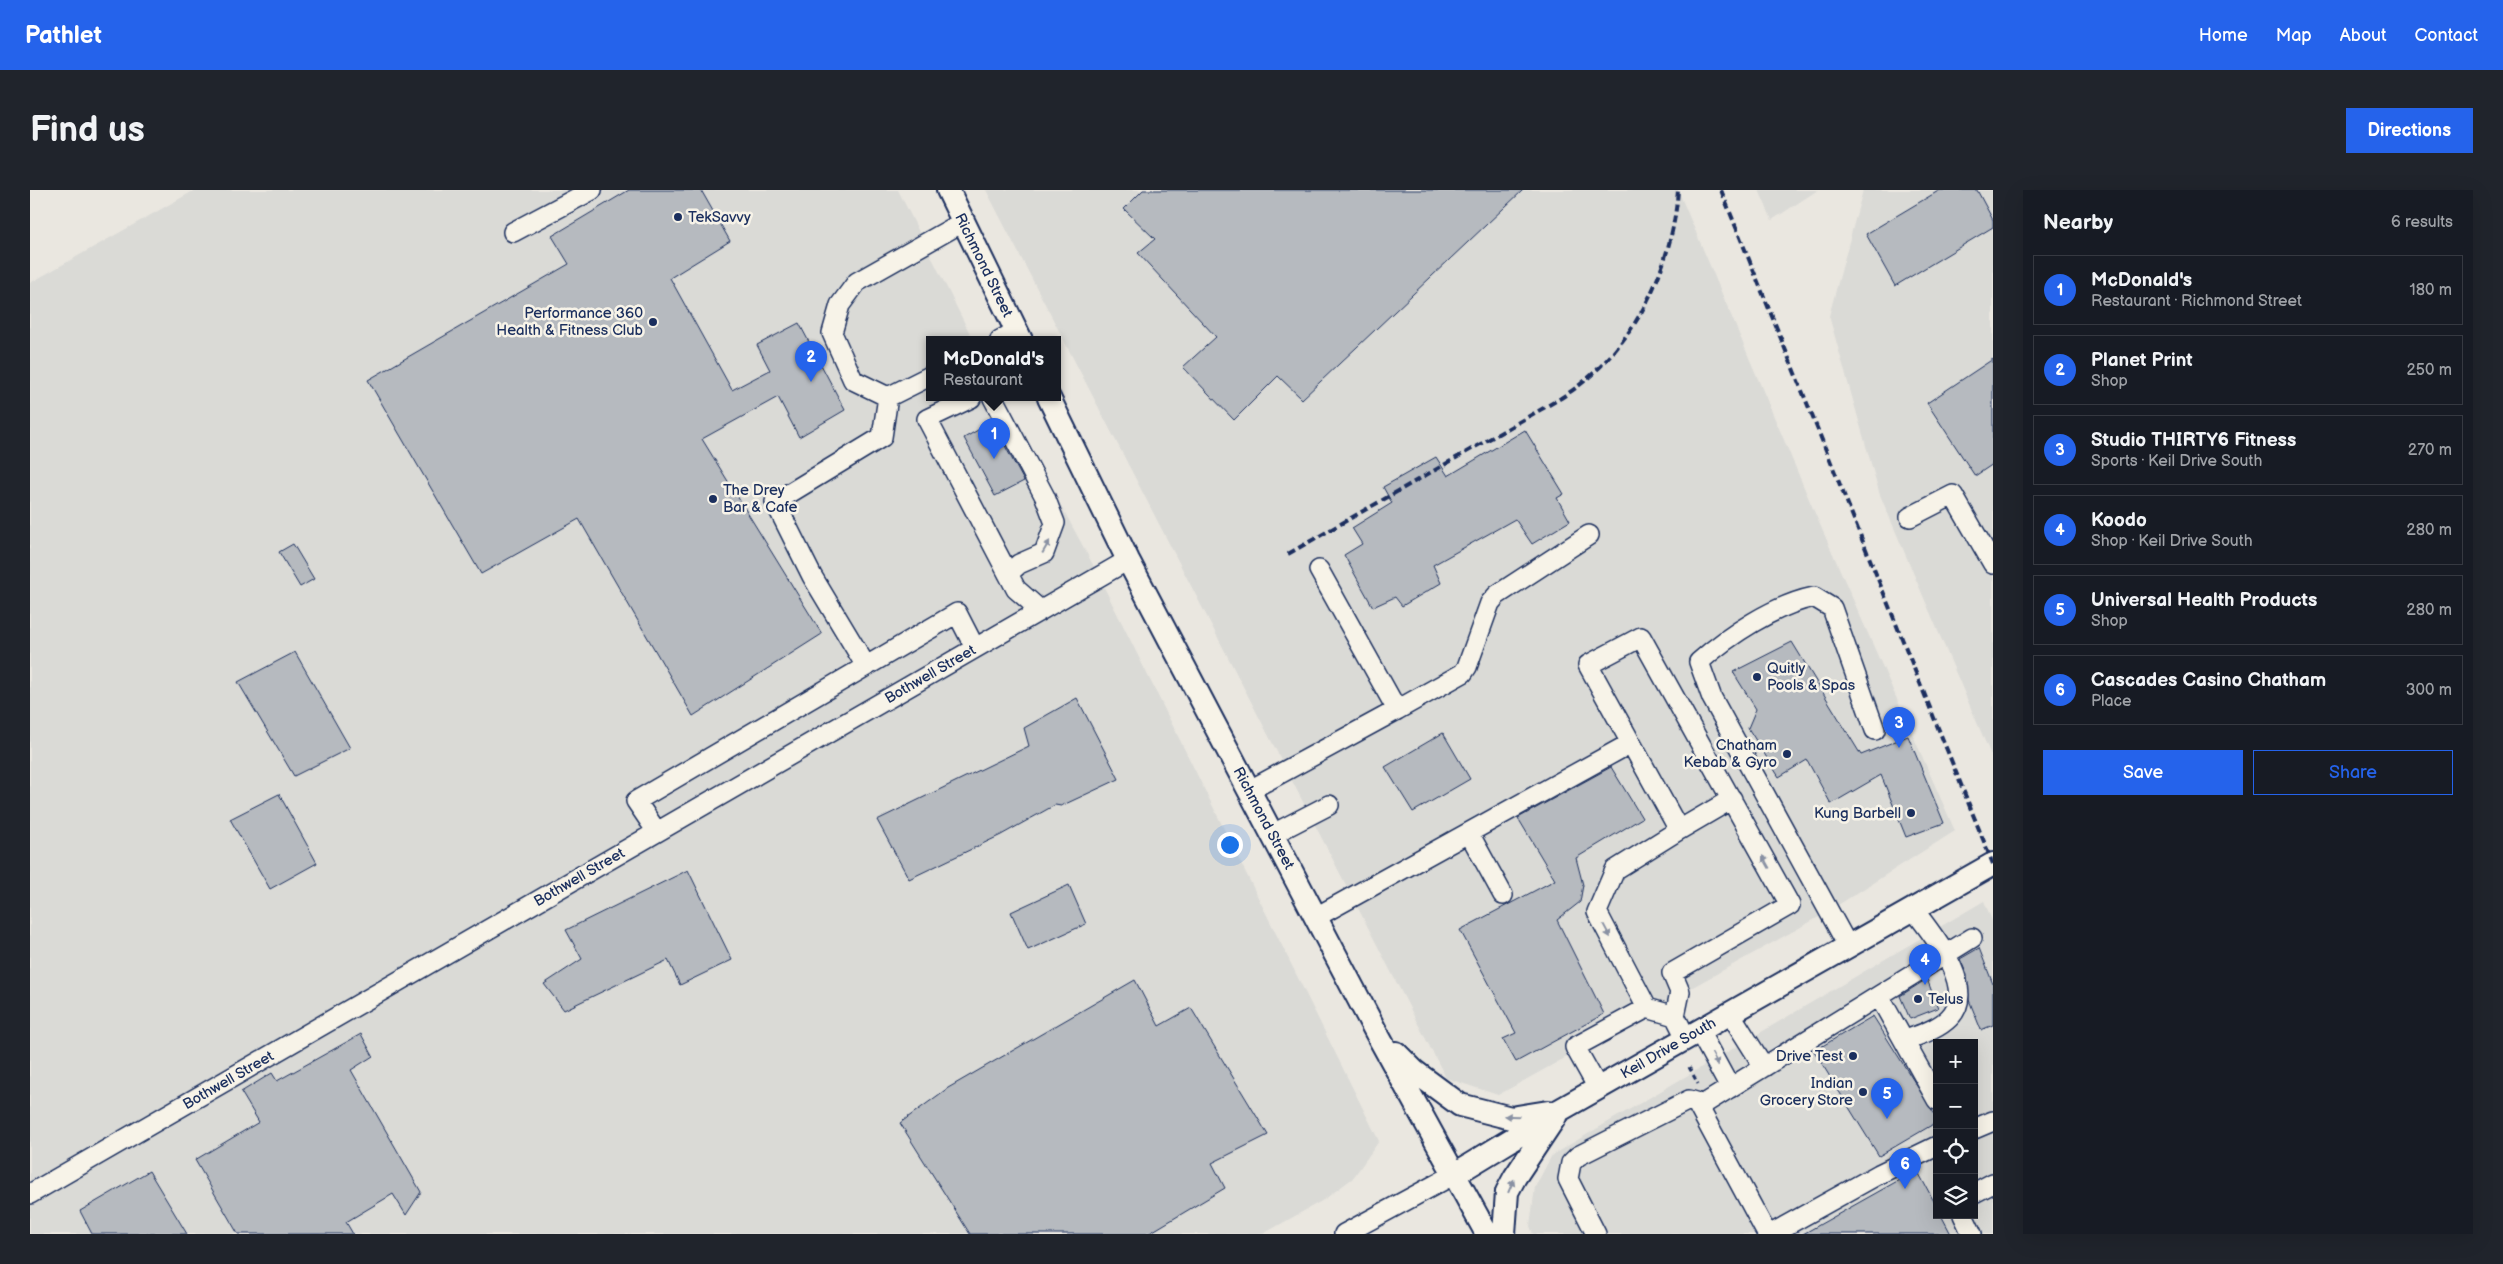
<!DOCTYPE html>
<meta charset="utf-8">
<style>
:root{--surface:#171b24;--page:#20242c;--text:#f1f3f6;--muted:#9ea1a6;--line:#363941;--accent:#2563eb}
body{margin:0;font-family:"Balsamiq Sans",sans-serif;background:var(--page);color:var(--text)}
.controls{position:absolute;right:15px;bottom:15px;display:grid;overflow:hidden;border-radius:0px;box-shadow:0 5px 20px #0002}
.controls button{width:45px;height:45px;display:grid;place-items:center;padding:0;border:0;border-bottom:1px solid var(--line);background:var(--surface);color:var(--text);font:25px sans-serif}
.you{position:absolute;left:1199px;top:654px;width:18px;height:18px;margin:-12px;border:4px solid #fff;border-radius:50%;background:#1a73e8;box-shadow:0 0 0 8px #1a73e833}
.badge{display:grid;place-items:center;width:32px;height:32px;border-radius:50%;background:var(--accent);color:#fff;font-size:16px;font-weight:700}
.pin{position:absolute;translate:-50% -41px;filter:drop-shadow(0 1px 2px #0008)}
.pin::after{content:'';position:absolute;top:26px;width:18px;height:15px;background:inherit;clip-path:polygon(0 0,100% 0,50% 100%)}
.popup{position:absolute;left:896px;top:146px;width:135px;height:65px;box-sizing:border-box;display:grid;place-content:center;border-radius:0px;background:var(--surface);filter:drop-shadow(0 1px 4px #0005);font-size:16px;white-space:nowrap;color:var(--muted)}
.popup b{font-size:19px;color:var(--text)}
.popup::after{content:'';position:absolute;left:50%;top:100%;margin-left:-10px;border:10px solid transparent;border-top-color:var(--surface)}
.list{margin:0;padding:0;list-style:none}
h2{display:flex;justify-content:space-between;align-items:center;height:65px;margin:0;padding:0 20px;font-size:21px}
h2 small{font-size:16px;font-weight:400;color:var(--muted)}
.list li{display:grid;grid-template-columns:32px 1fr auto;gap:15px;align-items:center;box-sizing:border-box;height:70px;margin:0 10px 10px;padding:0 10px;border:1px solid var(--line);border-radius:0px}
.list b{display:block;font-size:19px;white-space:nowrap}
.list p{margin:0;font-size:16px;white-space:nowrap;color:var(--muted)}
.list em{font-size:16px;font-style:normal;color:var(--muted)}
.actions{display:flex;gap:10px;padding:15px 20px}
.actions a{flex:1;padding:11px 0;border:1px solid var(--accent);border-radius:0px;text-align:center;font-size:18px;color:var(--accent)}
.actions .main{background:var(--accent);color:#fff}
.icon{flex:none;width:28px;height:28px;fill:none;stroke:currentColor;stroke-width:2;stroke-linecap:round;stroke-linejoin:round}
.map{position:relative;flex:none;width:1963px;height:1044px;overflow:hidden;border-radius:0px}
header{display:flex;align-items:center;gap:30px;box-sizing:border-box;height:70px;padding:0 25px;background:var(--accent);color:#fff}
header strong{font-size:24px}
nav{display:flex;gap:28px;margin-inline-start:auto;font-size:18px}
.intro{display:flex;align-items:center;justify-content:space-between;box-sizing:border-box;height:120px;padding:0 30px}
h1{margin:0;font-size:35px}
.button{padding:12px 22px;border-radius:0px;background:var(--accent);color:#fff;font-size:18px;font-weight:700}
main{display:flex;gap:30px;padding:0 30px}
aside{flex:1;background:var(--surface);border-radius:0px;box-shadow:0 5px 20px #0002}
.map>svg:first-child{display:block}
.built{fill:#dadad6;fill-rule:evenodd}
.building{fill:#b6babf;stroke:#1b2f5e}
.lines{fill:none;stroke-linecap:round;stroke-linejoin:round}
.minor-casing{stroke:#1b2f5e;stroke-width:22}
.major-casing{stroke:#1b2f5e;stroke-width:26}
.path{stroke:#1b2f5e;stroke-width:3;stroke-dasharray:5 4;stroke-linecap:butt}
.minor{stroke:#f7f3e8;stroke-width:19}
.major{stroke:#f7f3e8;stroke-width:22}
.rail{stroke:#1b2f5e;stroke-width:4;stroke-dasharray:8 4;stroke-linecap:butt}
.oneway{fill:#8991a3}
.poi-dot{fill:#1b2f5e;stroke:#f7f3e8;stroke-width:2}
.labels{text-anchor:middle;stroke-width:5;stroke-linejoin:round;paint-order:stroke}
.poi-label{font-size:15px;fill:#1b2f5e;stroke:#f7f3e8;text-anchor:end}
.street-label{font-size:15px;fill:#1b2f5e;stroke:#f7f3e8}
</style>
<header>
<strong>Pathlet</strong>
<nav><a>Home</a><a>Map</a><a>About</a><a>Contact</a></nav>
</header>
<div class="intro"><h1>Find us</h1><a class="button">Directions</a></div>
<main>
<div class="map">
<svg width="1963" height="1044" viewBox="0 0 1963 1044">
<rect width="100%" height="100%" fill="#eae7e0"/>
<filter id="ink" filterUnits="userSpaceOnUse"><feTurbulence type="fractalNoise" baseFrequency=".02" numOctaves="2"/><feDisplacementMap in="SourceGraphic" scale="10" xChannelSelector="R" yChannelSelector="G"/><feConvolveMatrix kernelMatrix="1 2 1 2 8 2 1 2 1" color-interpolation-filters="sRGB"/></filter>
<g filter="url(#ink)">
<path class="built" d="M165,0h703l75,150h-43v58h73l89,165 287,578 -26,37 -28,21 -62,35h-1233v-951z
M956,0h692l136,321 141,320 -136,86 -321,178 -52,-17z
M1729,0h59l-46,30z
M1833,0h130v570l-113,-265 -51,-179z
M1954,711l9,22v311h-460l-3,-8 5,-39 17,-32zM1907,853h37v172h-37z"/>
<path class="building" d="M599,0h72l29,51 -60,37 62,112 38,-20 -13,-25 42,-22 46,87 -46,27 -21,-40 -76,42 120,195 -129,82 -114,-197 -98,55 -113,-194 201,-116 -17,-28z
M1113,0h380l-221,209 -24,-23 -44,44 -51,-53 33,-30 -78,-84 17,-14 -31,-30z
M1910,0h37l16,30v7l-98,59 -29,-52z
M1963,169v105l-18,12 -48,-73z
M962,232l32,59 -29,15 -31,-58z
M1495,240l39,64 -7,4 13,23 -38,23 -17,-25 -82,46 8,18 -39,23 -7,-9 -22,10 -29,-52 18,-11 -10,-16 40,-25 -9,-16 53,-30 12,19z
M263,354l21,35 -14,8 -21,-35z
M1762,452l69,113 47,-19 36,87 -38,14 -25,-62 -50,29 -24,-44 -28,17 -31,-49 8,-19 -23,-37z
M265,462l55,96 -56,28 -56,-94z
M1047,508l42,81 -58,27 -6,-1 -54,30 -92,44 -32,-59 152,-74 -5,-18z
M1413,543l27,46 -57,33 -28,-45z
M1581,577l31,51 -66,40 7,27 -3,17 -23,18 47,94 -88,48 -13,-23 13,-6 -56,-103 95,-50 -37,-62z
M249,604l38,69 -47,26 -40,-70z
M658,680l44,90 -52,25 -12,-25 -104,50 -20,-26 38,-25 -16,-29z
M1039,695l17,39 -58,26 -17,-38z
M1949,758l14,36v41l-12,5 -12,-30 -2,-25 -7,-16z
M1897,789l11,29 -28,11 -10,-23z
M1105,790l24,46 32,-18 77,127 -56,28 13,25 -77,46h-178l-70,-111 48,-35z
M1843,826l64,102v4l-58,34 -65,-105z
M331,844l12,22 -22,14 70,122 -15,23 -13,-21 -47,28 7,12h-115l-43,-74 64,-38 -18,-30 31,-19 5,8z
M1887,980l20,37v8h4l10,19h-148z
M119,981l38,63h-95l-12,-23z"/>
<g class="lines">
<g class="minor-casing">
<path id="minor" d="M483,42l79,-42
M970,150l17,-9
M900,186l-42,21 -35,-17 -21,-47 8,-28 17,-23 106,-60
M941,208l-44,21 89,170 24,21
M963,208l52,99 10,26 -11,30 -25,11 -11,10
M1880,327l43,-22 40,69
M836,476l-54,-90 -37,-74 107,-65 6,-40
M1367,520l66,-37 4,-6 23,-64 7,-8 92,-60
M1220,600l147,-80 -78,-140
M1649,640l53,-31
M627,642l-21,-31 321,-188 18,35
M1439,643l34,62
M1243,644l56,-29
M1286,727l315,-174
M1818,756l-136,-248 -13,-36c30,-27 76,-57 115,-65l18,11 43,122
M1849,806l58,104
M1700,823l34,54
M1645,826l-28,-8 -50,-96 18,-42 64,-40 -91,-165 53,-28 149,268 -118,68 8,19 -5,24 11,22
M1669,841l31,57
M1874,851c14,-6 33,-11 45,-23 30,-29 -17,-84 -36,-109
M1568,898l-23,-41 72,-39
M1669,917l273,-169
M1944,939l19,-8
M1944,1003l19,-10
M0,1004l1098,-634
M1933,1025l9,19
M1314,1044l111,-60
M1566,1044l-28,-55 3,-16 7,-7 111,-56 7,2 71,132
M1741,1044l108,-60 58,-28"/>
</g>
<g class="major-casing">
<path id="major" d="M918,0l73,150
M1019,208l79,162 248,472 111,202
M1366,863l18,18 46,34 51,13 37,-6
M1425,984l105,-64 433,-246
M1474,1044l3,-42 8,-15 40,-60"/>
</g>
<path class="path" d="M1659,877l9,17"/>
<use href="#minor" class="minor"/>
<use href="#major" class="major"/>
<path class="rail" d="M1691,0l272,674
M1258,364l273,-156c70,-44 111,-126 117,-208"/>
</g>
<defs><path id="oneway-solid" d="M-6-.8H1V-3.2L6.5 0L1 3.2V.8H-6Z" transform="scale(1.25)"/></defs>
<g class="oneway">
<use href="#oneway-solid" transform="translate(1016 357) rotate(-60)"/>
<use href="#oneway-solid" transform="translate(1736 672) rotate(-119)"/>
<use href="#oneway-solid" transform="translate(1577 741) rotate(62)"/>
<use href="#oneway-solid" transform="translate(1685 869) rotate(62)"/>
<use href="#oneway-solid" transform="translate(1482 926) rotate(-178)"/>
<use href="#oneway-solid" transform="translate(1481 996) rotate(-67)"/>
</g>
</g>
<g class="poi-dot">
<circle cx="648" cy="27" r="5"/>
<circle cx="623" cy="132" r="5"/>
<circle cx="683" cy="309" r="5"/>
<circle cx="1727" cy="487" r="5"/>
<circle cx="1757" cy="564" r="5"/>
<circle cx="1881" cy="623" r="5"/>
<circle cx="1888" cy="809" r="5"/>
<circle cx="1823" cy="866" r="5"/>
<circle cx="1833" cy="902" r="5"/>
</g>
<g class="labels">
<g class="poi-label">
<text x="658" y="32" text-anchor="start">TekSavvy</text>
<text x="613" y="128">Performance 360<tspan x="613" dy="17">Health &amp; Fitness Club</tspan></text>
<text x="693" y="305" text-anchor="start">The Drey<tspan x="693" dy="17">Bar &amp; Cafe</tspan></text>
<text x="1737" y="483" text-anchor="start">Quitly<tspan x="1737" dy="17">Pools &amp; Spas</tspan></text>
<text x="1747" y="560">Chatham<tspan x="1747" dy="17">Kebab &amp; Gyro</tspan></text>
<text x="1871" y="628">Kung Barbell</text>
<text x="1898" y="814" text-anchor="start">Telus</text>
<text x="1813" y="871">Drive Test</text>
<text x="1823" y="898">Indian<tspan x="1823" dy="17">Grocery Store</tspan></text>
</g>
<g class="street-label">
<text transform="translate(954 75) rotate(64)" y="5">Richmond Street</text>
<text transform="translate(900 484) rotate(-30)" y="5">Bothwell Street</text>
<text transform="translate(1234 628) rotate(62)" y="5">Richmond Street</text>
<text transform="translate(549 687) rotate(-30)" y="5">Bothwell Street</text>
<text transform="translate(1638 858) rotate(-30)" y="5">Keil Drive South</text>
<text transform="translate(198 890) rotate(-30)" y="5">Bothwell Street</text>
</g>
</g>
</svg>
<div class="controls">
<button>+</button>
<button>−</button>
<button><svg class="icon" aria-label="locate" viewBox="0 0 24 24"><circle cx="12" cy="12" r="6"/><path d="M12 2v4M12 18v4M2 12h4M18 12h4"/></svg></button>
<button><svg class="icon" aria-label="layers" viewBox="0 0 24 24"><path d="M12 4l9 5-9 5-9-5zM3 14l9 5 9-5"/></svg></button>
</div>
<div class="you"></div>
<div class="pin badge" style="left:964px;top:269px">1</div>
<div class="popup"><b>McDonald's</b>Restaurant</div>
<div class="pin badge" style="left:781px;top:192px">2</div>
<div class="pin badge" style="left:1869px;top:558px">3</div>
<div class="pin badge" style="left:1895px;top:795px">4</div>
<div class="pin badge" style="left:1857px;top:929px">5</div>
<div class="pin badge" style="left:1875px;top:999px">6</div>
</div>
<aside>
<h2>Nearby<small>6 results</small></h2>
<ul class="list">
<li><span class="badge">1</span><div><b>McDonald's</b><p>Restaurant · Richmond Street</p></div><em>180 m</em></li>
<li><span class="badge">2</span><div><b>Planet Print</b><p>Shop</p></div><em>250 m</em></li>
<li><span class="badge">3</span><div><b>Studio THIRTY6 Fitness</b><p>Sports · Keil Drive South</p></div><em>270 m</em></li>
<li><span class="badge">4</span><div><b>Koodo</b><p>Shop · Keil Drive South</p></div><em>280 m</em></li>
<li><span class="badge">5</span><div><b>Universal Health Products</b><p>Shop</p></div><em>280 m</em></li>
<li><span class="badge">6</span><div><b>Cascades Casino Chatham</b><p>Place</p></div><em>300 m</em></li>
</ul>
<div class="actions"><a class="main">Save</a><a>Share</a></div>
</aside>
</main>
